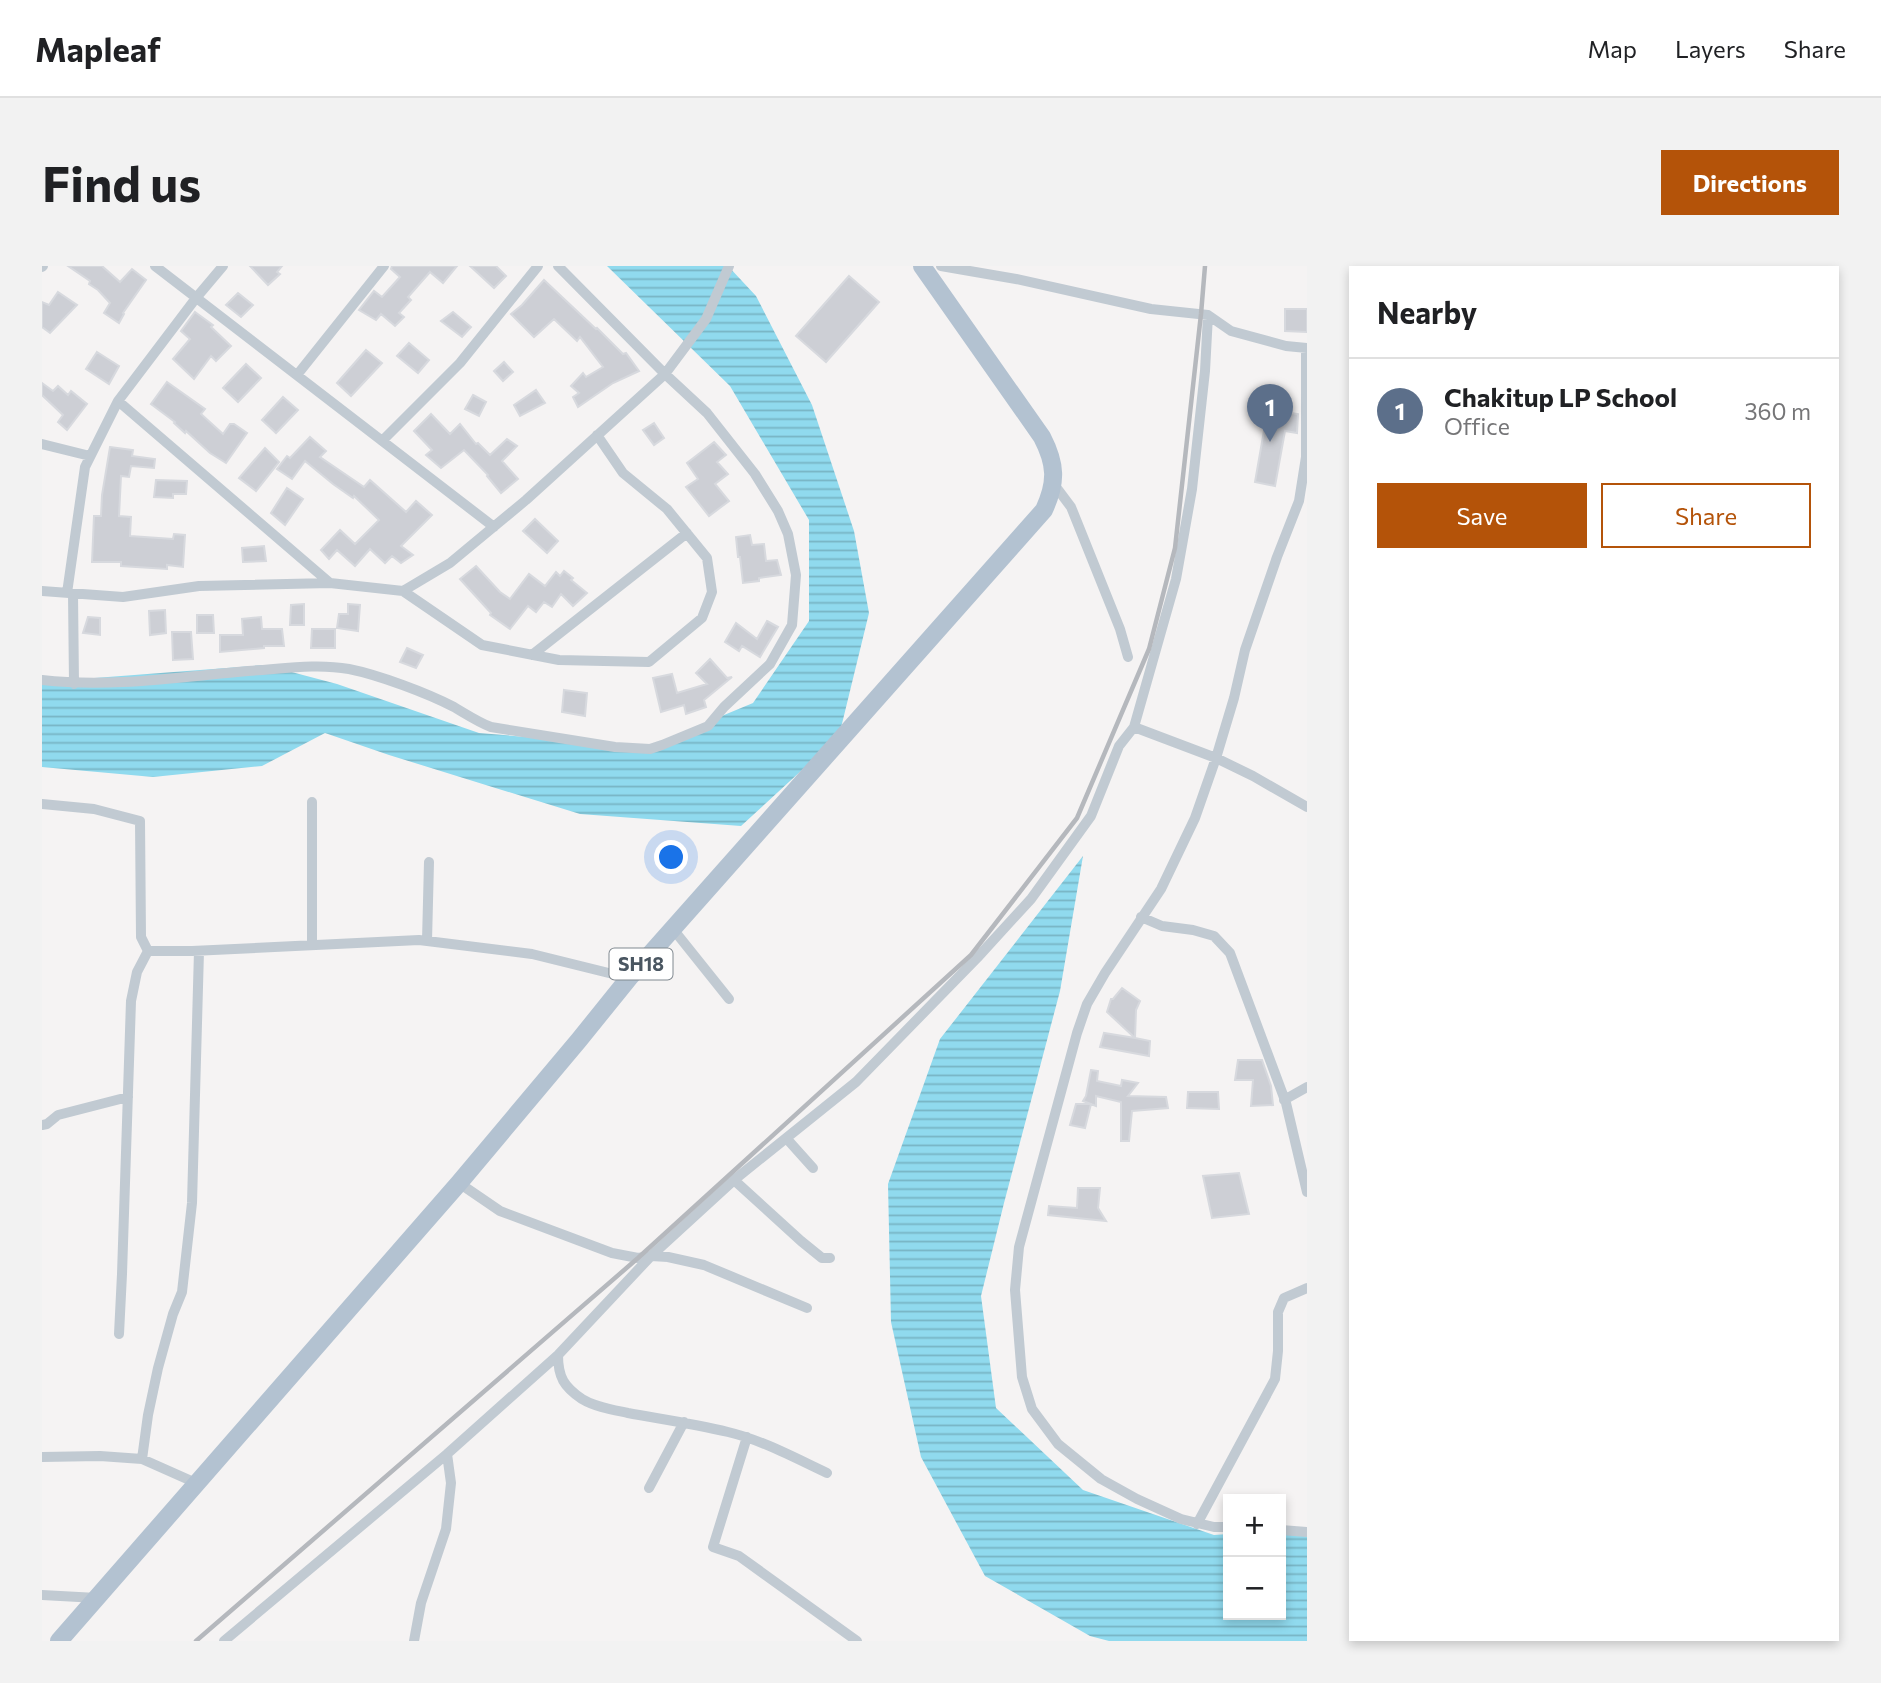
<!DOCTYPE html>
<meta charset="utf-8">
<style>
:root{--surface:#fff;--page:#f2f2f2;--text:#202124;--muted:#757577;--line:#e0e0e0;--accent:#b45309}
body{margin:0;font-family:Commissioner,sans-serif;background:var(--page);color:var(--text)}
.controls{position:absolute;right:21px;bottom:21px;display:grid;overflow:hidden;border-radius:0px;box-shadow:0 4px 10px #0003}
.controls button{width:63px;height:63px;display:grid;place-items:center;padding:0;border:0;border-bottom:2px solid var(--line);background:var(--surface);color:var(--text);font:35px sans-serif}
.you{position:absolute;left:630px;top:592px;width:24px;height:24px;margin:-18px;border:5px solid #fff;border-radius:50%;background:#1a73e8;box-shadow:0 0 0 10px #1a73e833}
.badge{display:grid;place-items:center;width:46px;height:46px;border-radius:50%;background:var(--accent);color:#fff;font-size:23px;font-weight:700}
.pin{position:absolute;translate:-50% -58px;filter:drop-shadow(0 2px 4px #0008)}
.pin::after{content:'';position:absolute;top:37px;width:24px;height:21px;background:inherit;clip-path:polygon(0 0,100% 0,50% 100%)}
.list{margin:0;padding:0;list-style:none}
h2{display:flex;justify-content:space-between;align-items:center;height:91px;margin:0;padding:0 28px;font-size:30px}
h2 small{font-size:23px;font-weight:400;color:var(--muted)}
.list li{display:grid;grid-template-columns:46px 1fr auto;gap:21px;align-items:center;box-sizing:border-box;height:105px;padding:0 28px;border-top:2px solid var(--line)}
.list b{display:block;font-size:26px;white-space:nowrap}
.list p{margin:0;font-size:23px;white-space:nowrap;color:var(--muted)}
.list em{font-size:23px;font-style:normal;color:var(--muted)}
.actions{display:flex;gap:14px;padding:21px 28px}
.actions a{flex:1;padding:16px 0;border:2px solid var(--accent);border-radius:0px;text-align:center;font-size:24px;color:var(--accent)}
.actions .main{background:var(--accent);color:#fff}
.map{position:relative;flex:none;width:1265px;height:1375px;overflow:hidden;border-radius:0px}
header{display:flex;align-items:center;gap:42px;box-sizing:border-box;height:98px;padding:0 35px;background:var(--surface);border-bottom:2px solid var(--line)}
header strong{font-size:33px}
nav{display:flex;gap:38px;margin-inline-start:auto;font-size:24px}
.intro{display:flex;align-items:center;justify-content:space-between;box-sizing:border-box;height:168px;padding:0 42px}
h1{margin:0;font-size:49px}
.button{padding:18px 32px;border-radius:0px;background:var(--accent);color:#fff;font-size:24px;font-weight:700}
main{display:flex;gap:42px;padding:0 42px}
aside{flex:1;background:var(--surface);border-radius:0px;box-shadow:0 4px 10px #0003}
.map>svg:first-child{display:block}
.water{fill:url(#water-rules)}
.building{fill:#cdcfd5;stroke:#d7d9de;stroke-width:2}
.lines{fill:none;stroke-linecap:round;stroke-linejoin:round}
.minor{stroke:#c1cad2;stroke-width:10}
.primary{stroke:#b3c2d1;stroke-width:18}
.rail{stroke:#b5b8bd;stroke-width:4.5}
.labels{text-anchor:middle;stroke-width:5;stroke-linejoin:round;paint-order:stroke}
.shield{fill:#fff;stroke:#808990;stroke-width:2}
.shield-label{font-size:19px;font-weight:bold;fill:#4a5661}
</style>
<header>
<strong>Mapleaf</strong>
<nav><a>Map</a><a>Layers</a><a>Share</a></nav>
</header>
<div class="intro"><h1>Find us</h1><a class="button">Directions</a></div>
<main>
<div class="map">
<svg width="1265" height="1375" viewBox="0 0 1265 1375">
<defs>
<pattern id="water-rules" width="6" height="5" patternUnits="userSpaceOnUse" patternTransform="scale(1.75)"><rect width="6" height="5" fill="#90daee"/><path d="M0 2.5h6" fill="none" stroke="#78b4c4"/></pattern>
</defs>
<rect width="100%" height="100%" fill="#f5f3f3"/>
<path class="water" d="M565,0h121l28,30 56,109 42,126 15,82 -30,123 -98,90 -161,-12 -191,-59 -64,-22 -63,33 -109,11 -111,-10v-85l223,-17 72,19 142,49 168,14 106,-44 56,-82v-101l-79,-134z
M1041,590l-23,135 -56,212 -23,93 15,112 87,82 131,45 14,-1v81h53v-82l26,-1v109h-198l-19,-5 -105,-60 -64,-119 -30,-135 -3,-138 52,-145z"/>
<path class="building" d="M26,0h34l18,16 12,-13 14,11 -23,33 1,1 -5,9 -15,-10 6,-10 -12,-13 -9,-6 1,-3z
M208,0h32l-5,6 3,2 -12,11z
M350,0h65l-14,17 -13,-11 -22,25 3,3 -12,13 5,4 -9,9 -14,-12 -5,6 -17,-10 15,-19 8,6 18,-20 -9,-8z
M428,0h26l10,10 -12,12z
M807,10l30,26 -53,60 -30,-26z
M502,14l52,49 1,-1 26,26 3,-1 13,18 -26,12 -35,24 -5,-10 6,-4 -8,-7 12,-13 3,4 17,-10 -23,-30 -3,4 -23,-22 -20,18 -23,-23 11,-9z
M16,26l19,13 -27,28 -8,-6v-25l7,3z
M196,27l15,12 -12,12 -15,-12z
M1243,43h22v23l-22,-1z
M153,46l18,13 -2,2 20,19 -15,15 -5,-5 -17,23 -21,-20 17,-20 -9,-8z
M411,46l18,15 -9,10 -21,-16z
M367,77l20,17 -11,13 -21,-17z
M324,84l16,13 -31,33 -14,-13z
M55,86l22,14 -10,18 -23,-15z
M462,96l9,10 -10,9 -9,-10z
M204,98l15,14 -23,24 -15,-14z
M125,116l38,27 -4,5 22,20 7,-10h4l13,9 -21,30 -16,-10 -24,-22 -1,2 -11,-10 1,-1 -24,-18z
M0,117l11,8 5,-5 10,9 3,-4 16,13 -20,26 -9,-8 5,-7 -21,-20z
M494,124l9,13 -25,13 -6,-11z
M431,129l13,7 -7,14 -14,-7z
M241,131l15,13 -22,23 -14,-13z
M1236,145l20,3 -1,19 -12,-2 -10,55 -20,-4 11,-63 11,2z
M389,148l19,20 10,-10 16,20 2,-1 12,12 17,-16 10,7 -15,15 16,18 -17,14 -14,-17 1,-1 -24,-25 -23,18 -15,-13 6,-5 -18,-19z
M612,157l10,15 -10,7 -11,-15z
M268,171l16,14 -6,6 44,30 6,-7 36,32 10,-11 16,14 -31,31 12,9 -12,8 -9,-7 -7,7 -15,-14 -15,17 -18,-16 -8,9 -8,-9 19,-20 15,14 24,-24 -25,-24 -1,2 -20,-14 -28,-23 -13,18 -15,-10 10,-13 3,2z
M672,176l12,13 -9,7 11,12 -13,10 14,17 -20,15 -23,-29 12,-8 -11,-16z
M68,181l23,3 -1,6 23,3 -1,9 -23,-2 -2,11 -8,-1 -2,40 12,1 -1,19 43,3 1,-5 11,1 -2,32 -16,-2v4l-46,-3v-4h-29l2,-46h7l1,-21z
M223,182l14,14 -23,29 -17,-13z
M114,214l31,1 -1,13h-13v4l-19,-1z
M245,222l16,11 -18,26 -14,-12z
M493,253l23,22 -11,12 -24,-22z
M708,269l2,10 12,-1 2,17 11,-1 4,15 -22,3v3l-16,2 -3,-26h-2l-2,-20z
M222,280l2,15 -23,1 -1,-14z
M434,300l24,26 10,7 19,-25 16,12 11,-14 4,4 4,-5 9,7 -2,2 16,13 -14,13 -12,-12 -9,13 -8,-5 -8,10 -8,-6 -18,23 -20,-14 1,-2 -31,-34z
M262,338v21h-14l1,-20z
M306,338l12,1 -2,26 -21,-3 2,-14h9z
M123,344l1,23 -16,2 -1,-24z
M155,349h16l1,18h-17z
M46,351l12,1v17l-17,-2z
M219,351l1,12h20l2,17h-20v2l-44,4v-17h23l-1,-16z
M725,355l11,6 -18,30 -18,-11 -3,5 -14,-9 11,-19 21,16z
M270,363h23v19h-24z
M130,366h19l2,27 -20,1z
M365,382l16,7 -7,13 -16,-6z
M668,393l17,19 5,-1 -28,23 2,7 -20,7 -2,-9 -23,7 -8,-34 19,-4 5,19 30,-9 -11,-11z
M522,424l23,3 -2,23 -23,-4z
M1080,722l18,13 -4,9 -1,28 15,3 -1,15 -49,-9 4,-14 31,5 -28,-26 4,-13h2z
M1196,794h24l9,26 2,19 -22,1 2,-26h-18z
M1049,804l7,1 -1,10 24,5 1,-6 16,3 -10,13 38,1 2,11 -36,3 -3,30h-8v-39l-25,-6v10l-13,-5 3,-5z
M1146,826h30l1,17 -32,-1z
M1034,838h15l-6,24 -15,-3z
M1197,907l10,41 -37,4 -9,-42z
M1036,922h22l-2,20 8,13 -58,-6 1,-9 28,2z"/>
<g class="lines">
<path class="minor" d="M113,0l339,261
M899,0l75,13 135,30 57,6 23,16 55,15 21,2
M0,1l1,-1
M255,109l87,-109
M76,135l212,182
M340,175l78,-78 78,-97
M0,178l48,12
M1011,217l18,24 49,122 8,28
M0,325l81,6 76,-11 131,-3 73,8 47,-28 76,-63 139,-126 41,-55 23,-53
M361,325l79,54 77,15 90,2 53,-44 10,-26 -5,-34 -40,-49 -44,-36 -26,-38
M25,327l18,-126 33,-66 78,-103 27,-32
M31,328l1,90
M490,389l155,-122
M0,414c69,8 137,-3 206,-9 34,-2 68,-8 101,-2 30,6 78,24 105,38 12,7 24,15 37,20l124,20 35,2 12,-4 46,-19 16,-19 46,-43 22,-39 4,-50 -8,-41 -10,-23 -23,-37 -48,-61 -42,-39 -107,-108
M1092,461l82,31 37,18 54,31
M270,536v143
M0,538l52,5 46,12 1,116 7,14h44l227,-11 113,14 97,24
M1099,651l21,9 31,4 21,6 16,17 56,150 21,89
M631,663l56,70
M385,675l2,-79
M1242,834l23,-13
M0,859l5,-1 11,-9 70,-18
M745,873l26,29
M692,914l67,61 21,17h8
M417,917l41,28 112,42 26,5 13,-2 17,1 36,8 103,43
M77,1068l3,-60 9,-273 6,-29 11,-21
M516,1089c0,22 6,32 24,44 13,8 32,11 46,14 33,6 67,11 100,19 34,8 67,26 99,41
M705,1171l-34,110 26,9 118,85
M0,1191l58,-1 42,3 54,24
M100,1193l6,-44 10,-47 15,-54 9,-22 10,-89 7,-252
M607,1222l35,-66
M1155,1258l78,-145 3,-28v-39l6,-14 23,-10
M1186,1261h-14l-33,-8 -44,-20 -36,-20 -43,-35 -26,-35 -10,-32 -7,-87 4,-43 58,-214 10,-29 18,-31 56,-84 34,-71 21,-60 18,-60 11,-48 32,-93 22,-56 7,-44v-109
M1239,1264l26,2
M0,1329l55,3
M182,1375l223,-187 111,-99 93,-99 83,-76 122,-98 121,-124 54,-59 60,-83 28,-70 15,-19 42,-148 16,-90 13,-118 3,-56
M372,1375l7,-38 25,-74 5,-46 -4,-29"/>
<path class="primary" d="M17,1375l400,-458 120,-143 50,-62 415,-468c13,-28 12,-46 -2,-73l-120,-171"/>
<path class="rail" d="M154,1375l442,-383 333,-303 106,-137 72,-169 26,-101 26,-234 4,-48"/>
</g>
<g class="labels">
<rect class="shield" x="567.5" y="682.5" width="63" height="31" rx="5"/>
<g class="shield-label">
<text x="599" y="705">SH18</text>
</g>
</g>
</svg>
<div class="controls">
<button>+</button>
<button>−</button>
</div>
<div class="you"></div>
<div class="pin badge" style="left:1228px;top:176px;background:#5c6f8a">1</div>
</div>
<aside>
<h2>Nearby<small></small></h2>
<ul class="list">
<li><span class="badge" style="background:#5c6f8a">1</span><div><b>Chakitup LP School</b><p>Office</p></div><em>360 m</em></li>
</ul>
<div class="actions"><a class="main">Save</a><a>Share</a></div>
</aside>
</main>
